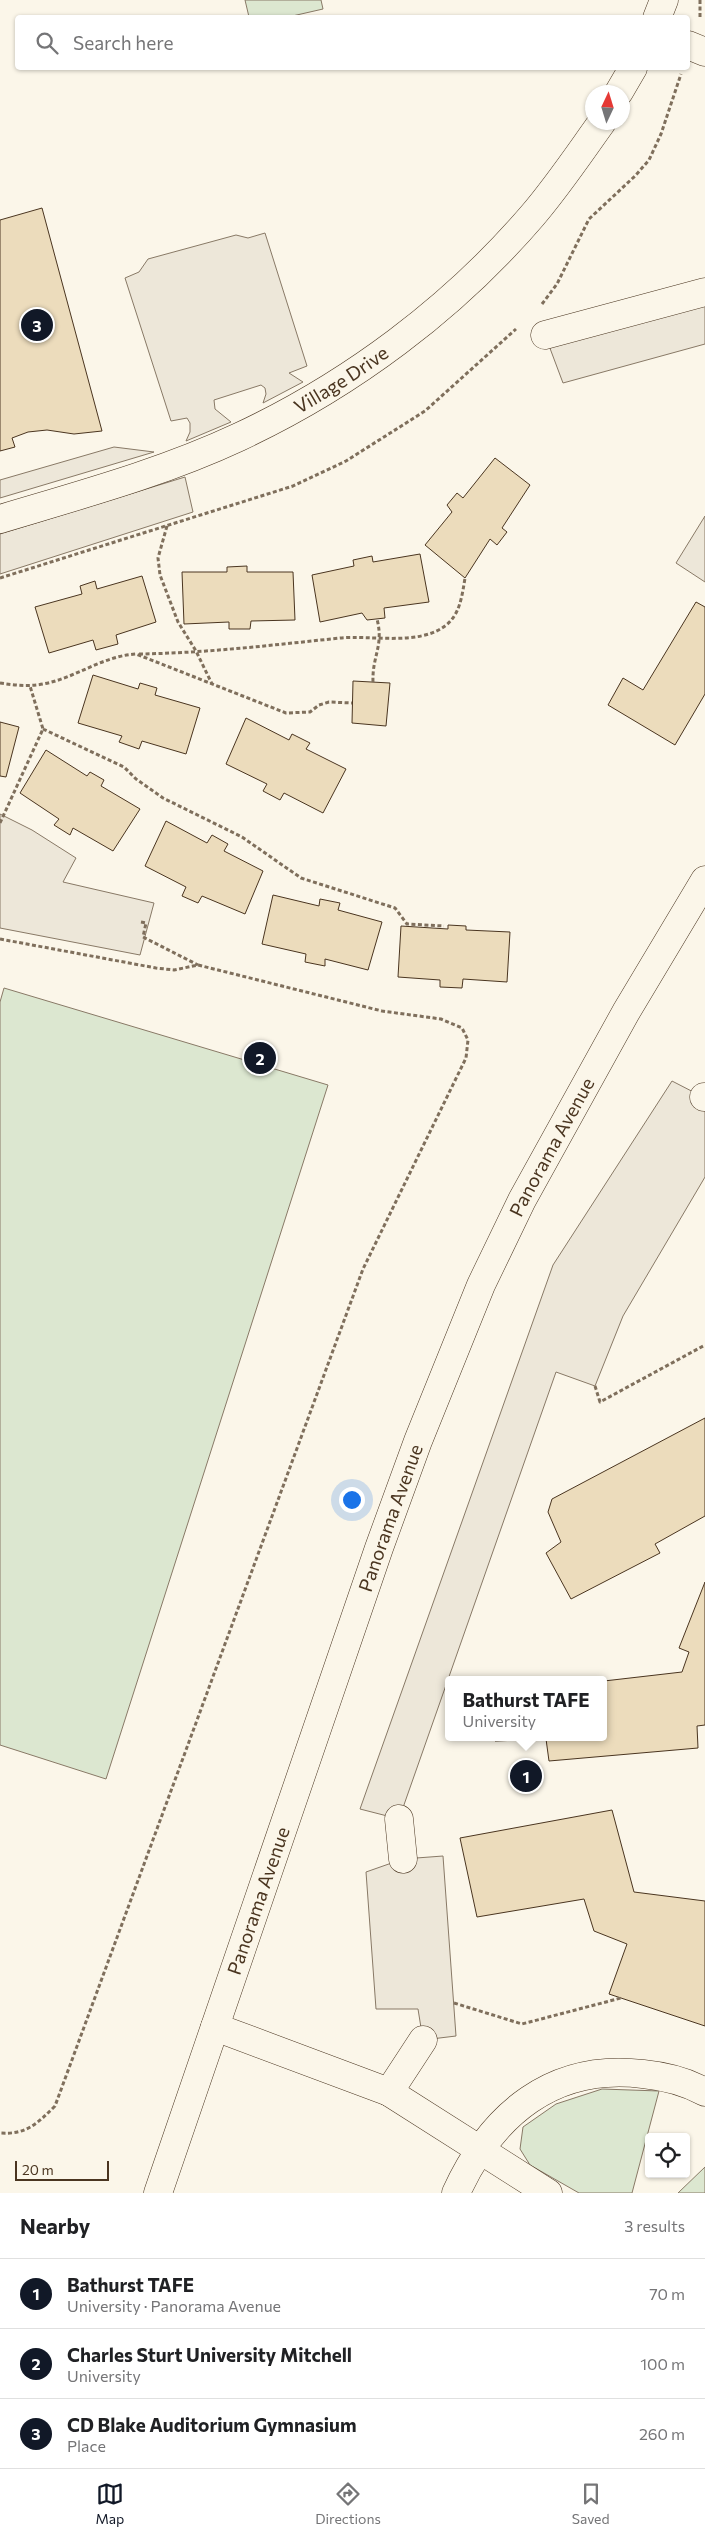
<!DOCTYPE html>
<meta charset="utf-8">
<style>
:root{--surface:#fff;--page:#f6f6f6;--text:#202124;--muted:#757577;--line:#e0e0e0;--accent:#111827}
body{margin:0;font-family:Commissioner,sans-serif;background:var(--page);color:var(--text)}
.controls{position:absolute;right:15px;bottom:15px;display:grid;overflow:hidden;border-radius:5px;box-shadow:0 1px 4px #0004}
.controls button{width:45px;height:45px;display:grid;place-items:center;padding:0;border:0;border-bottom:1px solid var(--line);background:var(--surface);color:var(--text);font:25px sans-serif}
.compass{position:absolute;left:585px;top:85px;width:45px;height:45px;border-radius:50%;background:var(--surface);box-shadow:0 1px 4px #0004;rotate:4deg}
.scale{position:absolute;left:15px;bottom:12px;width:94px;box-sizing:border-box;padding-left:5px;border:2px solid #4a3520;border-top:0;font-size:14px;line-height:18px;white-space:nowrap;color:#4a3520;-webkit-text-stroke:4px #fbf6e9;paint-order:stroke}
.you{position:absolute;left:351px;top:1499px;width:18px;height:18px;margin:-12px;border:4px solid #fff;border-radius:50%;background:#1a73e8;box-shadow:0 0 0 8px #1a73e833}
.badge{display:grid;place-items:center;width:32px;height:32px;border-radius:50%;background:var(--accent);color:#fff;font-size:16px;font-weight:700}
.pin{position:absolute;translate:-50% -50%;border:2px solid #fff;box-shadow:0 1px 5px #0006}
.popup{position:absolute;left:445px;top:1676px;width:162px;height:65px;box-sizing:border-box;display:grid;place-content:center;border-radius:5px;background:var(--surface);filter:drop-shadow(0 1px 4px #0005);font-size:16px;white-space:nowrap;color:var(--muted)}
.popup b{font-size:19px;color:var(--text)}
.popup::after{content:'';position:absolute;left:50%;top:100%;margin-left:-10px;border:10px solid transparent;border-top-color:var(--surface)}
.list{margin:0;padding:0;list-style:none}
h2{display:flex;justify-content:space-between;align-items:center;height:65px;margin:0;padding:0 20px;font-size:21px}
h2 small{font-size:16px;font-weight:400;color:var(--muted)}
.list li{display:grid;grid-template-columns:32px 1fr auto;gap:15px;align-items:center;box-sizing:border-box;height:70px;padding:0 20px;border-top:1px solid var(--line)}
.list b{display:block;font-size:19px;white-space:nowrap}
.list p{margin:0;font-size:16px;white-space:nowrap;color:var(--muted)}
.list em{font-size:16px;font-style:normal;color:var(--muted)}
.icon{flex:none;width:28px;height:28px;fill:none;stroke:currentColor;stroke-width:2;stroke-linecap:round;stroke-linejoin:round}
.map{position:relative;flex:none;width:705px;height:2193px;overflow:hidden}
.search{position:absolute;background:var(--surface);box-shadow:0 1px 4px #0004;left:15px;right:15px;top:15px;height:55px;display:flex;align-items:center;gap:12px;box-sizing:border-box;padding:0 18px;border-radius:5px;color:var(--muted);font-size:19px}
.sheet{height:275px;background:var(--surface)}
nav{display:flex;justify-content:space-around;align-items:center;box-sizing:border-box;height:70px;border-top:1px solid var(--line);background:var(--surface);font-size:14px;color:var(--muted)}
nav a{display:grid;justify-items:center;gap:2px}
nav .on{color:var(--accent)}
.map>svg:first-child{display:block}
.green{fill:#dce7d0;stroke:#887966}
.parking{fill:#ede7d9;stroke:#887966}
.building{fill:#ecdcbc;stroke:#4a3520}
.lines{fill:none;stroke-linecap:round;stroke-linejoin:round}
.minor-casing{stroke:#4a3520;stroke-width:29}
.path{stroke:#7f6f5c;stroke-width:3;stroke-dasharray:4 2.5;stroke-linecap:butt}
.minor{stroke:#fbf6e9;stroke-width:28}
.labels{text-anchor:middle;stroke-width:4;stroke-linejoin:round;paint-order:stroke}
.street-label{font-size:19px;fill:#4a3520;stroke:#fbf6e9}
</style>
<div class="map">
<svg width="705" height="2193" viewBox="0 0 705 2193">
<rect width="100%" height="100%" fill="#fbf6e9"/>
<path class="green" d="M245,0h76l2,9 -35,8h-39z
M4,988l324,97 -222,694 -106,-34v-743z
M602,2089l57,2 -27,102h-53l-49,-28 -10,-16 3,-22 33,-23z
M705,2167v26h-27z"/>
<path class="parking" d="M265,233l42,133 -18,7 14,9 -40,21 3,-9 -1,-6 -4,-3 -47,15 1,9 16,13 -45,19 4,-9v-9l-3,-5 -16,3 -46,-143 14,-6 9,-13 88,-24 12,3z
M705,292v52l-142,39 -18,-48z
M114,447l40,5 -154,46v-18z
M185,477l8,35 -193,62v-40z
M705,516v66l-29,-19z
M0,814l32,16 44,28 -13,24 91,21 -14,52 -140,-27z
M672,1081l33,17v79l-82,139 -28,70 -39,-14 -157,447 -39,-10 193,-544z
M443,1856l13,180 -33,4 -5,-31h-42l-10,-137 37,-13z"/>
<path class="building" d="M42,208l60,223 -28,3 -27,-4 -19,2 -16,6 3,9 -15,4v-231z
M495,458l35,27 -28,43 5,4 -10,13 -7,-6 -25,39 -40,-33 27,-33 -5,-7 10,-12 6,5z
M420,554l9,48 -45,6 1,10 -18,2 -5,-7 -42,9 -8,-47 42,-9 -1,-6 19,-4 1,6z
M247,566v6h46l2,48 -44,1 -1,8h-21v-7l-45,2 -2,-52h45v-5z
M142,576l14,46 -40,13 2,9 -22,6 -3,-10 -44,13 -14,-46 47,-13 -2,-8 15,-5 2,8z
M696,602l9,5v87l-30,51 -67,-40 15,-27 20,12z
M93,675l45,14 2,-6 17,5 -2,7 45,13 -14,46 -44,-13 -3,8 -20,-7 3,-6 -44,-13z
M353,681l37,2 -4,43 -34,-3z
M246,718l43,22 3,-6 18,9 -4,6 40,20 -23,44 -39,-20 -4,7 -17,-9 4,-7 -41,-20z
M0,722l19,5 -13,50 -6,-1z
M46,750l41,26 3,-4 14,8 -3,6 39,23 -27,42 -40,-23 -3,7 -16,-10 5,-6 -39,-26z
M166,821l41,22 5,-8 16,9 -4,7 39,20 -18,43 -43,-18 -4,7 -16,-7 4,-9 -41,-21z
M273,895l46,11 1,-7 20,4 -2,7 44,12 -14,48 -43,-11v7l-20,-4 1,-8 -44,-10z
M448,925l18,1v4l44,2 -3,50 -44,-3 -1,9 -22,-1v-7l-42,-3 3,-51 47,3z
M705,1418v98l-50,28 5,9 -89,46 -25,-46 15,-11 -13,-30 4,-13z
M705,1582v143l-8,1 1,22 -149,13 -3,-22 -51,2v-4h109v-56l78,-9 7,-20 -10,-4z
M612,1810l22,82 71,9v125l-96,-32 18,-50 -33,-13 -10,-32 -107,18 -17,-79z"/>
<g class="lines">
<g class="minor-casing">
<g id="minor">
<path d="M657,18l7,-18"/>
<path d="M688,45l17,7"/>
<path d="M619,92l14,-24"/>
<path d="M545,335l160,-43"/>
<path id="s1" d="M0,519c80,-24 162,-46 239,-82 111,-52 213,-128 293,-221 25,-29 47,-62 70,-94"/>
<path d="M704,1097h1"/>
<path d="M399,1819l4,40"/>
<path d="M215,2027l174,65 159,101"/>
<path d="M389,2092l34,-52"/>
<path id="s2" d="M158,2193l221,-645 39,-107 63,-156 41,-85 104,-188 79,-132"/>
<path d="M456,2193c36,-79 97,-130 187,-119 20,2 44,8 62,18"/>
</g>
</g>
<path class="path" d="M700,0v18
M542,304l15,-20 32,-65 46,-43 14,-16 12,-26 20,-60
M167,526l-9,32 2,17 18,47 18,29 16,33
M0,578l293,-92 53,-25 79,-50 91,-82
M139,654c68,-1 134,-9 201,-16 31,-3 78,8 105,-12 15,-11 17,-30 20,-48
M373,682c-1,-26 11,-36 4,-63
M0,683c14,2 28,4 43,1 33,-6 59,-28 93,-30l150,59 24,-1 9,-7 10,-3 23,1
M43,729l81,38 12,12 27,19 79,39 59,41 94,30 12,16 37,2
M0,823l43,-94 -13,-43
M141,922l5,1 -3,14 55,28
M0,939l156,29 18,2 24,-5 184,46 59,8 21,9 6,12 -2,18 -103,211 -308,837c-17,17 -29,29 -55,27
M595,1386l5,16 105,-57
M454,2003l68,21 99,-26"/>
<use href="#minor" class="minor"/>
</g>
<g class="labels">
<g class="street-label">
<text dy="7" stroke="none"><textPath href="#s1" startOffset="370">Village Drive</textPath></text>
<text dy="7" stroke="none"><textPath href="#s2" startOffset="1119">Panorama Avenue</textPath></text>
<text dy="7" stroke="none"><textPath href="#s2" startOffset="714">Panorama Avenue</textPath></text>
<text dy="7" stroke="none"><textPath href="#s2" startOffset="309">Panorama Avenue</textPath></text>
</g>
</g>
</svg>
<div class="controls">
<button><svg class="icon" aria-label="locate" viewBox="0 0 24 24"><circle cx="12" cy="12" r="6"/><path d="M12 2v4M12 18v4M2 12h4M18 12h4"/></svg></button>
</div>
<svg class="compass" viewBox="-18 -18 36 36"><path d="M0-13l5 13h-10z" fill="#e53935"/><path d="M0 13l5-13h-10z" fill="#757577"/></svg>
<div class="scale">20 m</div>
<div class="you"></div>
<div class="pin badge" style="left:526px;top:1776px">1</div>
<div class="popup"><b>Bathurst TAFE</b>University</div>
<div class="pin badge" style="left:260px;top:1058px">2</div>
<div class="pin badge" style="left:37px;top:325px">3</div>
<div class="search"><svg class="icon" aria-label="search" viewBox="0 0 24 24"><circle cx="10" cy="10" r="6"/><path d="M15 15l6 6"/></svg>Search here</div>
</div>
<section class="sheet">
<h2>Nearby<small>3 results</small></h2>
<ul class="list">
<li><span class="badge">1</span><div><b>Bathurst TAFE</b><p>University · Panorama Avenue</p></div><em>70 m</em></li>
<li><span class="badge">2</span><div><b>Charles Sturt University Mitchell</b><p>University</p></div><em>100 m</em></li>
<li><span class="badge">3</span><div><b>CD Blake Auditorium Gymnasium</b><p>Place</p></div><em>260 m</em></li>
</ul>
</section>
<nav>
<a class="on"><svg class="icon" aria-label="map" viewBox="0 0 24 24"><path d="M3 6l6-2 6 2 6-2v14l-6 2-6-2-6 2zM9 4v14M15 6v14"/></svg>Map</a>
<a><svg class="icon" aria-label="directions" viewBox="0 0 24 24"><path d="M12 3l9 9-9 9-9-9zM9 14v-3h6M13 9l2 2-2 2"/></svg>Directions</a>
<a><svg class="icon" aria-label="saved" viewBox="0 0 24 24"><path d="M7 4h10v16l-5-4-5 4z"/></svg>Saved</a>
</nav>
